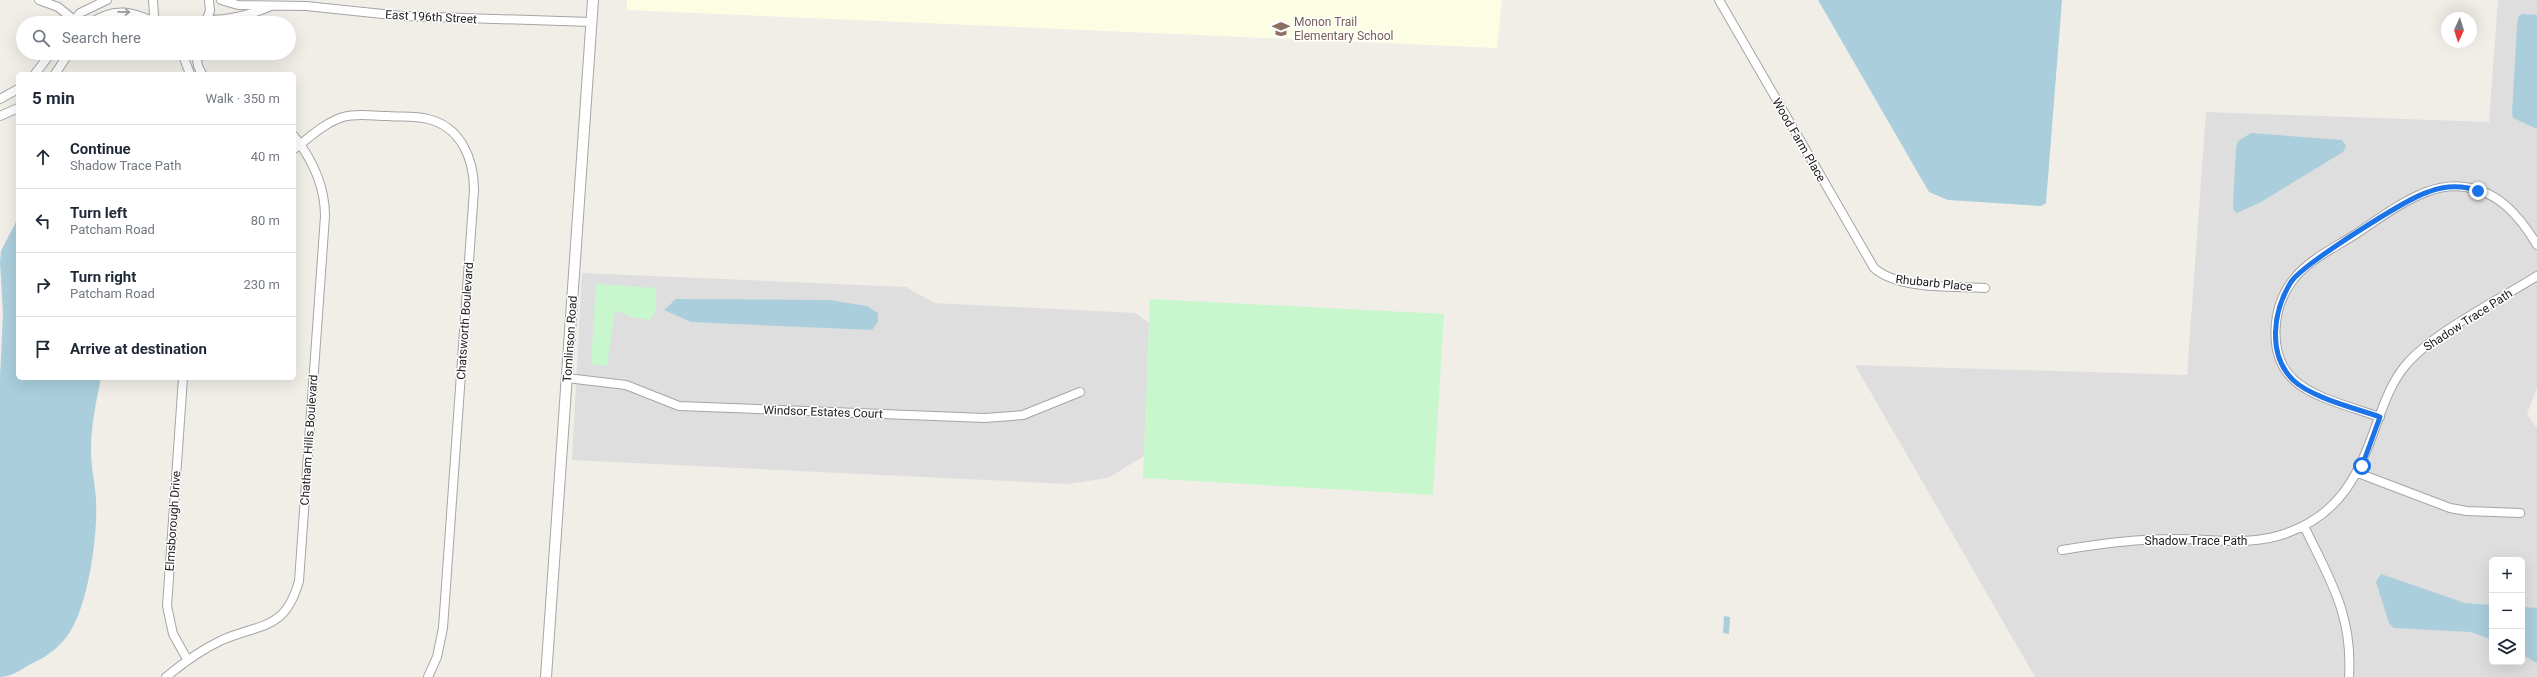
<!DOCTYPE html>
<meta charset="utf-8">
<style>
:root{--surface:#fff;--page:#f2f2f3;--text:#1f2937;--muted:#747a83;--line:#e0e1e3}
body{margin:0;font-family:Roboto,sans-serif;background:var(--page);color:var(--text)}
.controls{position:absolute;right:12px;bottom:12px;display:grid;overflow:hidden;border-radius:6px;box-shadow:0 4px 16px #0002}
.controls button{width:36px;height:36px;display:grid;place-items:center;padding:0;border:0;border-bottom:1px solid var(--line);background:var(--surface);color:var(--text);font:20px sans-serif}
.compass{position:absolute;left:2441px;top:12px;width:36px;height:36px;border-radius:50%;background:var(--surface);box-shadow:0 4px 16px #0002;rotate:184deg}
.stop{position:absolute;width:12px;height:12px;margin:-9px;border:3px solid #1a73e8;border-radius:50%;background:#fff}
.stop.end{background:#1a73e8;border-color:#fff;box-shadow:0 1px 4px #0008}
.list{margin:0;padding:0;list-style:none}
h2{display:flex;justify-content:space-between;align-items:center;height:52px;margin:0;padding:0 16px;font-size:17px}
h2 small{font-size:13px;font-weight:400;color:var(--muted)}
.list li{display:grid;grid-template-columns:26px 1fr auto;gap:12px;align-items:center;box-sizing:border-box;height:64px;padding:0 16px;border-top:1px solid var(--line)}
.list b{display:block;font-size:15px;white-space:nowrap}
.list p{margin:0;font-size:13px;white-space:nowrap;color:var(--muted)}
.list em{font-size:13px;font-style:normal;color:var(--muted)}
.icon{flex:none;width:22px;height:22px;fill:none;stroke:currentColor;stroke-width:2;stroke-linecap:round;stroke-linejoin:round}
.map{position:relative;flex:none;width:2537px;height:677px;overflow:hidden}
.search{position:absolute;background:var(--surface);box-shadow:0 4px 16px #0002;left:16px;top:16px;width:280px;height:44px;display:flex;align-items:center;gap:10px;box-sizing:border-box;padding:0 14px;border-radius:22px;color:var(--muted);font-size:15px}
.panel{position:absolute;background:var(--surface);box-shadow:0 4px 16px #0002;left:16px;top:72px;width:280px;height:308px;border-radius:6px}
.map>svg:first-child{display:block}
.residential{fill:#dfdede;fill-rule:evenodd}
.education{fill:#fcfee4}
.park{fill:#c8f7ce}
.water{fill:#abcedc}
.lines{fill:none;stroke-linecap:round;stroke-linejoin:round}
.minor-casing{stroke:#a5a5a5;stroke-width:10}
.tertiary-casing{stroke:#a5a5a5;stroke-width:12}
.minor{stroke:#fff;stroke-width:8}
.tertiary{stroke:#fff;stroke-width:10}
.oneway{stroke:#9b9b9b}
.route{stroke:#1a73e8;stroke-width:5}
.labels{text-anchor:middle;stroke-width:3;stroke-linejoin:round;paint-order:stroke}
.street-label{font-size:12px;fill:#212121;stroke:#fff}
.education-label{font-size:12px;fill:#785e54;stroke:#fff;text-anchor:start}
</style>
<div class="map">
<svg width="2537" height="677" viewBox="0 0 2537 677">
<rect width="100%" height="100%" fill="#f1eee8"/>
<path class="residential" d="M2498,0h39v387l-10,27 10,14v249h-502l-180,-312 332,10 19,-263 283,10zM2492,560h30v102h-30z
M582,273l324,14 28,16 201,10 14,10 -5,133 -36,22 -41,6 -495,-24z"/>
<path class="education" d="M627,0h875l-5,48 -870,-38z"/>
<path class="park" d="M596,284l60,4v23l-6,9 -19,-3 -16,-7 -8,56 -16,-2z
M1150,299l294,15 -11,181 -290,-17z"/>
<path class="water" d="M1818,0h244l-16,203 -5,3 -93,-6 -19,-8z
M2522,14l15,1v114l-24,-11 -1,-5 5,-87 1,-9z
M2251,133l91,7 4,6 -3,6 -82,50 -24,11 -3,-2 -1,-5 3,-57 2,-8z
M18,218v160h83c-5,24 -10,48 -10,72 0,17 4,33 5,49 2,35 -7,103 -26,133 -9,14 -22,24 -37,31 -10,5 -21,14 -33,14v-300l3,-64 -3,-50 1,-12z
M676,299l153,1 38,6 11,7v9l-6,8 -181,-8 -27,-12z
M2381,574l84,29 27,2v35l-21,-8 -77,-4 -5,-5 -13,-41z
M2522,607l15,1v55l-15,-8z
M1724,616l6,1 -1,17 -6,-1z"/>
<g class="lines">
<g class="minor-casing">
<path id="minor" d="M39,0l19,7 20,16
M153,0l1,16 3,7
M221,0l17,5 68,1 96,10 189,6
M1719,0l155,268c25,22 79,18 111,20
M207,20c20,0 45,-5 64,-14
M72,23l8,-10 27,-13
M91,23c24,-17 42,-11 66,0
M205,23l5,-12 -1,-11
M182,53l8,21
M196,53l2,13 4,8
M35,74l16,-21
M55,74l14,-21
M0,99l18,-10
M0,116l18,-8
M294,149c15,-11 30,-26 49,-32 14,-4 30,-1 45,-1 13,1 27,0 40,3 33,8 46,40 46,71l-31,438 -6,29 -9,20
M183,378l-16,228 6,28 14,25
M567,378l59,7 53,21 306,12 38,-3 57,-23
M2380,417c-25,-9 -67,-19 -86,-37 -27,-25 -22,-73 -1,-100 15,-20 41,-32 63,-46 22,-15 45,-32 70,-42 11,-4 26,-7 39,-5 34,4 56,31 72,58
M2358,473l92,35 17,3 53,2
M2304,526c26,54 49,89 45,151
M2062,550c36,-6 72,-11 108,-11 40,-1 80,8 117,-6 56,-20 73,-62 91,-113 7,-19 14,-38 27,-54 28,-34 94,-66 132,-90
M166,677c18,-15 35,-27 56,-37 39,-17 63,-9 77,-59l26,-365c0,-29 -13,-57 -31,-80"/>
</g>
<g class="tertiary-casing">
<path id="tertiary" d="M546,677l47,-677"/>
</g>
<use href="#minor" class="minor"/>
<use href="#tertiary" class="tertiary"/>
</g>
<defs><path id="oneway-shaft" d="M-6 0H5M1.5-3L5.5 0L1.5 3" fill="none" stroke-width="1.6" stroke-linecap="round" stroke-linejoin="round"/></defs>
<use class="oneway" href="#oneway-shaft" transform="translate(124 12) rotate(1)"/>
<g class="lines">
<path class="route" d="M2362,466l18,-49c-25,-9 -68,-19 -87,-37 -26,-26 -20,-69 -2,-98 12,-18 115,-83 137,-90 16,-6 34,-7 50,-1"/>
</g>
<defs>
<g id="school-bare" transform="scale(1.38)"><path d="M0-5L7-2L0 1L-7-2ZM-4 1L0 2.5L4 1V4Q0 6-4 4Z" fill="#8d6e63" stroke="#fff" stroke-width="2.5" paint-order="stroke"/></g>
</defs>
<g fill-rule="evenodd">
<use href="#school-bare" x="1281" y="29"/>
</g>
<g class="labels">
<g class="street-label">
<text transform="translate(431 17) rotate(3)" y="4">East 196th Street</text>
<text transform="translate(1799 140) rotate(60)" y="4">Wood Farm Place</text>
<text transform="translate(1934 283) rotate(6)" y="4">Rhubarb Place</text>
<text transform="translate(2468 320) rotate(-33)" y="4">Shadow Trace Path</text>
<text transform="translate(465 321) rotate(-86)" y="4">Chatsworth Boulevard</text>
<text transform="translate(570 339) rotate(-86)" y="4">Tomlinson Road</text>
<text transform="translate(823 412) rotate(2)" y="4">Windsor Estates Court</text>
<text transform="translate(309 440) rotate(-86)" y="4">Chatham Hills Boulevard</text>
<text transform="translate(173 521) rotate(-86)" y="4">Elmsborough Drive</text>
<text x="2196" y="545">Shadow Trace Path</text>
</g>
<g class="education-label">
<text x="1294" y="26">Monon Trail<tspan x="1294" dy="14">Elementary School</tspan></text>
</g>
</g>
</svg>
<div class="controls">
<button>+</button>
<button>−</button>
<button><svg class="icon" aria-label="layers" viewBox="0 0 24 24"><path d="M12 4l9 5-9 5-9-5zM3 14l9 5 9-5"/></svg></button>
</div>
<svg class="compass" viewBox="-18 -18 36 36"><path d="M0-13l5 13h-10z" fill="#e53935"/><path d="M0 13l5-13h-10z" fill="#747a83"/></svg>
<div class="stop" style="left:2362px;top:466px"></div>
<div class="stop end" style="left:2478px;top:191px"></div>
<div class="search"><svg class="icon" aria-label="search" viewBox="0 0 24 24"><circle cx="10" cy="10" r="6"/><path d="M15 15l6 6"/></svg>Search here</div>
<section class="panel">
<h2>5 min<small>Walk · 350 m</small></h2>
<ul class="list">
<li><svg class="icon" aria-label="ahead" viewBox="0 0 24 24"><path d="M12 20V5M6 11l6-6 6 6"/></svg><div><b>Continue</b><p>Shadow Trace Path</p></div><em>40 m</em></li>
<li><svg class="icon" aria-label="left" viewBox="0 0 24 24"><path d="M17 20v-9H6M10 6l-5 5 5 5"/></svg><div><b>Turn left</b><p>Patcham Road</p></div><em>80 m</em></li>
<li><svg class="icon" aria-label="right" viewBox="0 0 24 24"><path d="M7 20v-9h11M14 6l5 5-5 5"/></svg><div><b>Turn right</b><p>Patcham Road</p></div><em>230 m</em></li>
<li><svg class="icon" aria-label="arrive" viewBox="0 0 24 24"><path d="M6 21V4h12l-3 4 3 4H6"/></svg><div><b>Arrive at destination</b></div></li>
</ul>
</section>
</div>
